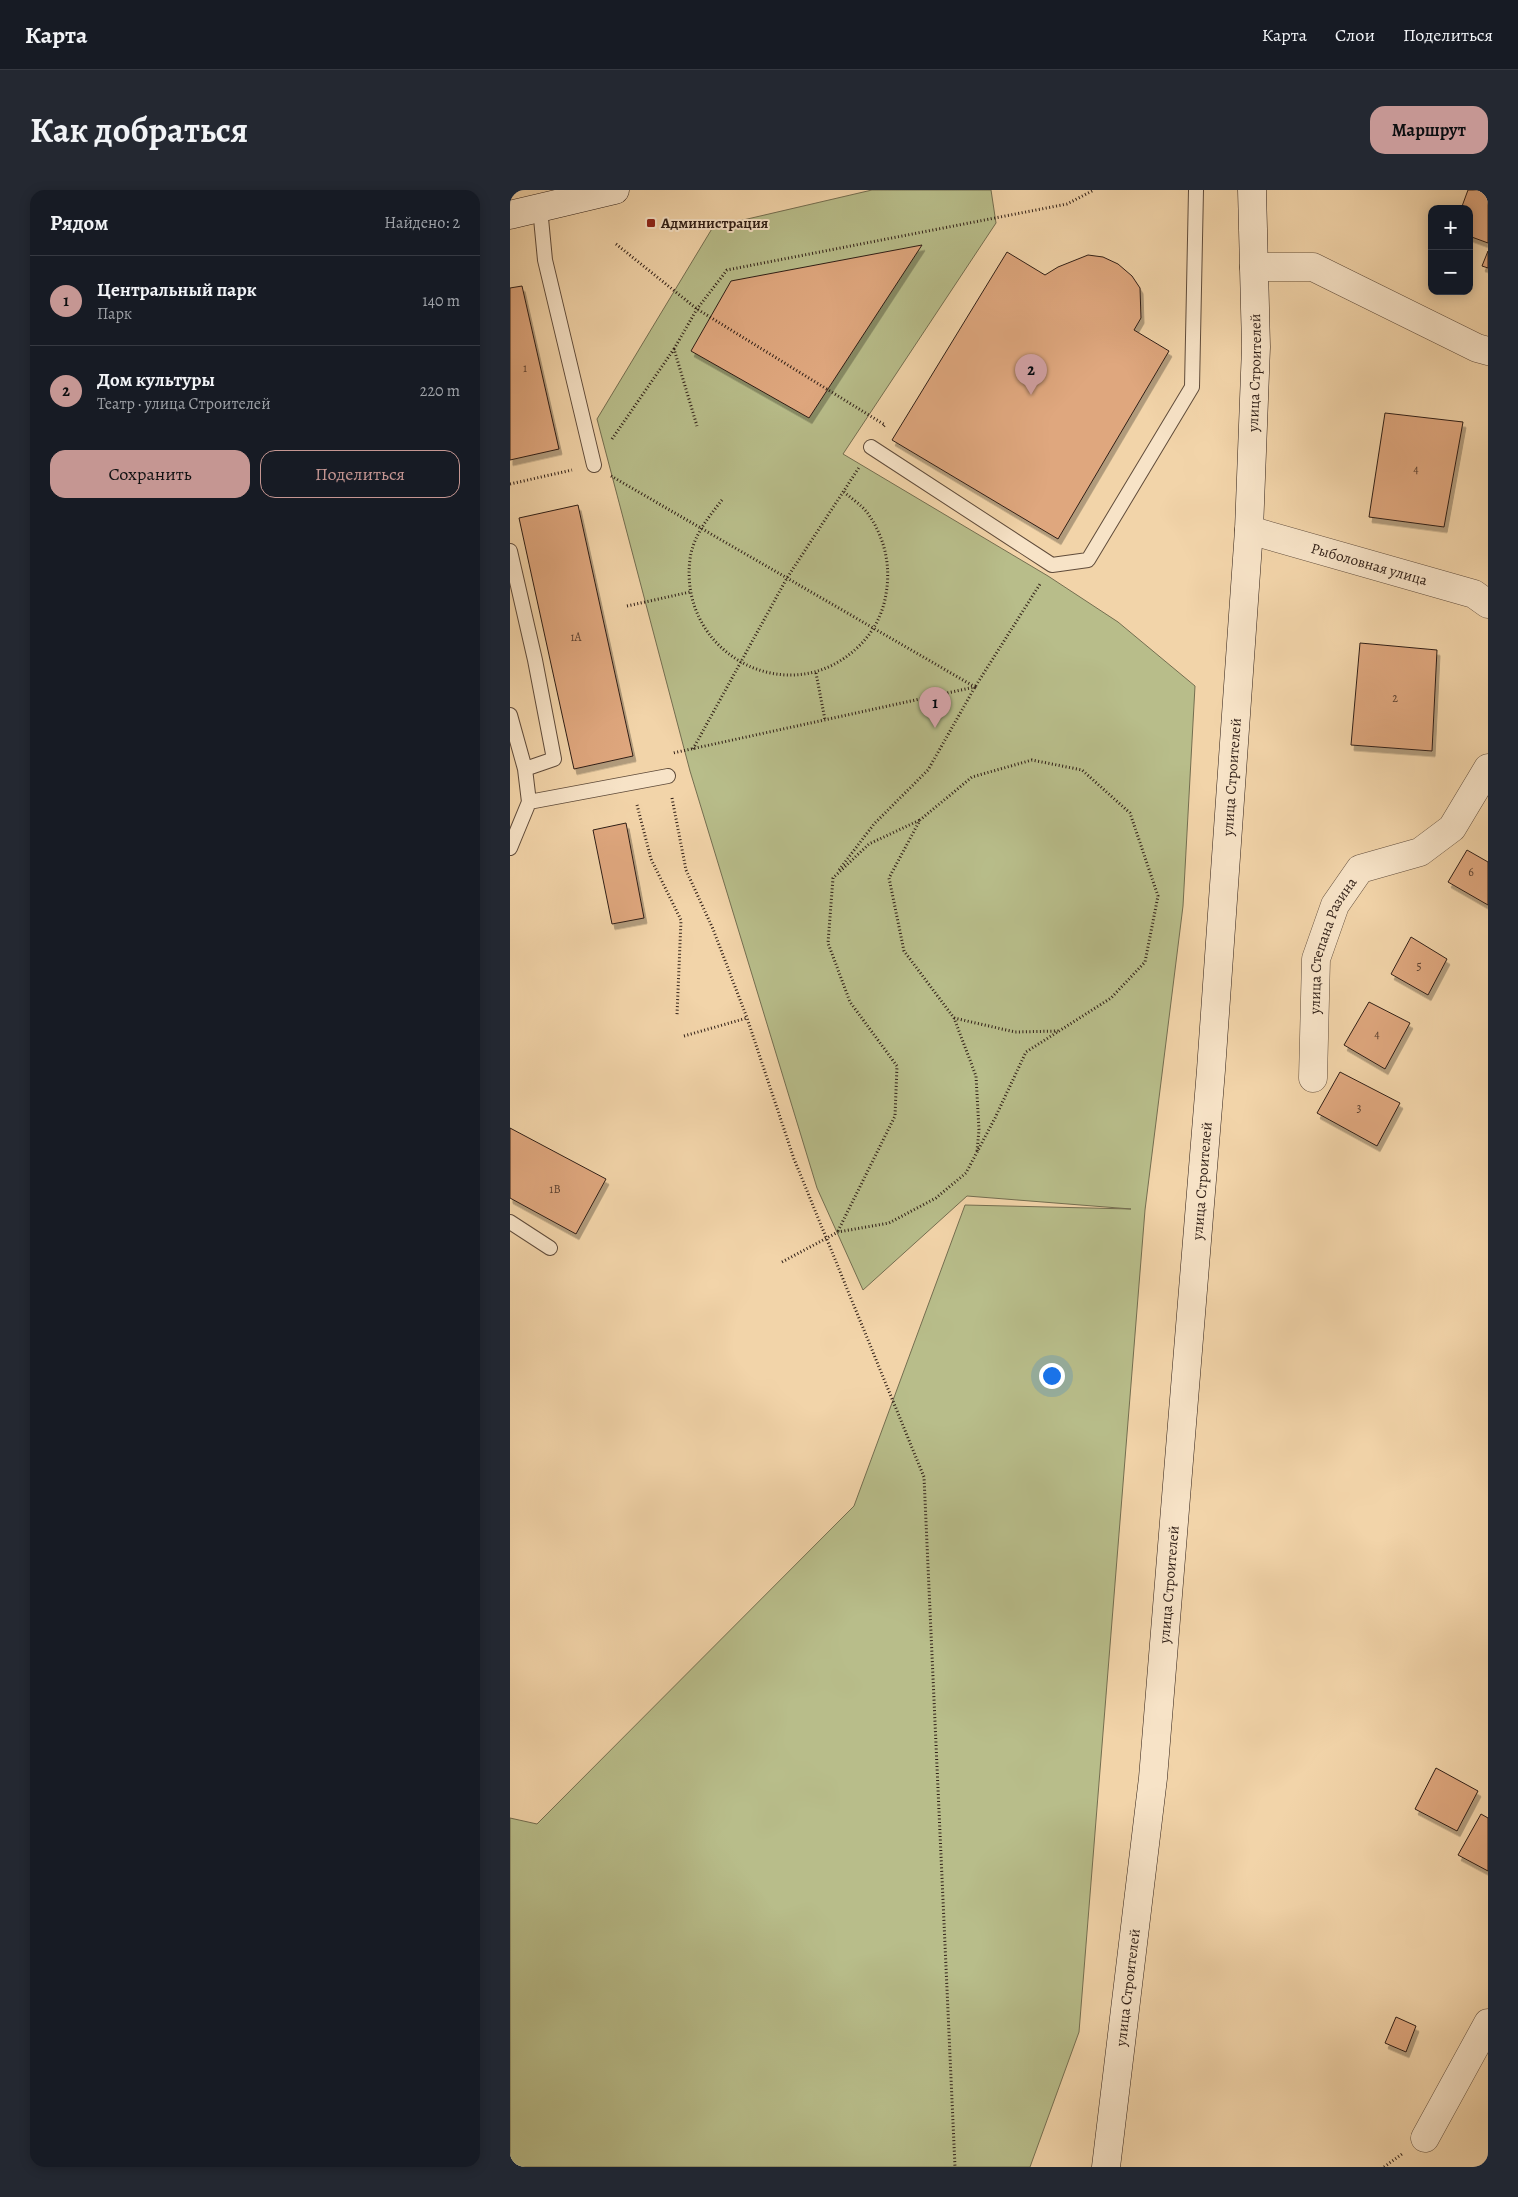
<!DOCTYPE html>
<html lang="ru">
<meta charset="utf-8">
<style>
:root{--surface:#171b24;--page:#242831;--text:#f1f3f6;--muted:#9ea1a6;--line:#363941;--accent:#c59692}
body{margin:0;font-family:Alegreya,serif;background:var(--page);color:var(--text)}
.controls{position:absolute;right:15px;top:15px;display:grid;overflow:hidden;border-radius:10px;box-shadow:0 2px 12px #0003}
.controls button{width:45px;height:45px;display:grid;place-items:center;padding:0;border:0;border-bottom:1px solid var(--line);background:var(--surface);color:var(--text);font:25px sans-serif}
.you{position:absolute;left:541px;top:1185px;width:18px;height:18px;margin:-12px;border:4px solid #fff;border-radius:50%;background:#1a73e8;box-shadow:0 0 0 8px #1a73e833}
.badge{display:grid;place-items:center;width:32px;height:32px;border-radius:50%;background:var(--accent);color:#111;font-size:16px;font-weight:700}
.pin{position:absolute;translate:-50% -41px;filter:drop-shadow(0 1px 2px #0008)}
.pin::after{content:'';position:absolute;top:26px;width:18px;height:15px;background:inherit;clip-path:polygon(0 0,100% 0,50% 100%)}
.list{margin:0;padding:0;list-style:none}
h2{display:flex;justify-content:space-between;align-items:center;height:65px;margin:0;padding:0 20px;font-size:21px}
h2 small{font-size:16px;font-weight:400;color:var(--muted)}
.list li{display:grid;grid-template-columns:32px 1fr auto;gap:15px;align-items:center;box-sizing:border-box;height:90px;padding:0 20px;border-top:1px solid var(--line)}
.list b{display:block;font-size:19px;white-space:nowrap}
.list p{margin:0;font-size:16px;white-space:nowrap;color:var(--muted)}
.list em{font-size:16px;font-style:normal;color:var(--muted)}
.actions{display:flex;gap:10px;padding:15px 20px}
.actions a{flex:1;padding:11px 0;border:1px solid var(--accent);border-radius:15px;text-align:center;font-size:18px;color:var(--accent)}
.actions .main{background:var(--accent);color:#111}
.map{position:relative;flex:none;width:978px;height:1977px;overflow:hidden;border-radius:15px}
header{display:flex;align-items:center;gap:30px;box-sizing:border-box;height:70px;padding:0 25px;background:var(--surface);border-bottom:1px solid var(--line)}
header strong{font-size:24px}
nav{display:flex;gap:28px;margin-inline-start:auto;font-size:18px}
.intro{display:flex;align-items:center;justify-content:space-between;box-sizing:border-box;height:120px;padding:0 30px}
h1{margin:0;font-size:35px}
.button{padding:12px 22px;border-radius:15px;background:var(--accent);color:#111;font-size:18px;font-weight:700}
main{display:flex;gap:30px;padding:0 30px}
aside{flex:1;background:var(--surface);border-radius:15px;box-shadow:0 2px 12px #0003}
.map>svg:first-child{display:block}
.green{fill:#b8bd8a;stroke:#746e50}
.building{fill:#dfa77e;stroke:#2f1e16;filter:url(#shadow)}
.lines{fill:none;stroke-linecap:round;stroke-linejoin:round}
.service-casing{stroke:#604c3b;stroke-width:16}
.minor-casing{stroke:#604c3b;stroke-width:29}
.secondary-casing{stroke:#2f1e16;stroke-width:29}
.path{stroke:#2f1e16;stroke-width:3;stroke-dasharray:1 2.5;stroke-linecap:butt}
.service{stroke:#f7e3c7;stroke-width:14}
.minor{stroke:#f7e3c7;stroke-width:28}
.secondary{stroke:#f7e3c7;stroke-width:28}
.poi-dot{fill:#8f2418;stroke:#f7e3c7;stroke-width:2}
.labels{text-anchor:middle;stroke-width:4;stroke-linejoin:round;paint-order:stroke}
.number-label{font-size:12px;fill:#5b4030}
.poi-label{font-size:15px;font-weight:bold;fill:#2f1e16;stroke:#f7e3c7;text-anchor:start}
.street-label{font-size:15px;fill:#2f1e16;stroke:#f7e3c7}
</style>
<header>
<strong>Карта</strong>
<nav><a>Карта</a><a>Слои</a><a>Поделиться</a></nav>
</header>
<div class="intro"><h1>Как добраться</h1><a class="button">Маршрут</a></div>
<main>
<aside>
<h2>Рядом<small>Найдено: 2</small></h2>
<ul class="list">
<li><span class="badge">1</span><div><b>Центральный парк</b><p>Парк</p></div><em>140 m</em></li>
<li><span class="badge">2</span><div><b>Дом культуры</b><p>Театр · улица Строителей</p></div><em>220 m</em></li>
</ul>
<div class="actions"><a class="main">Сохранить</a><a>Поделиться</a></div>
</aside>
<div class="map">
<svg width="978" height="1977" viewBox="0 0 978 1977">
<defs>
<filter id="shadow"><feDropShadow dx="3" dy="5.5" stdDeviation="0" flood-color="#0004"/></filter>
</defs>
<rect width="100%" height="100%" fill="#f2d4a9"/>
<filter id="stains"><feTurbulence type="fractalNoise" baseFrequency=".004" numOctaves="4"/><feColorMatrix values="0 0 0 0 .2 0 0 0 0 .09 0 0 0 0 .02 0 0 0 .5 -.17"/></filter>
<radialGradient id="worn" r=".72"><stop offset=".6" stop-color="#630" stop-opacity="0"/><stop offset="1" stop-color="#630" stop-opacity=".3"/></radialGradient>
<path class="green" d="M362,0h119l5,33 -153,231 205,122 70,46 77,64 -12,220 -38,304 -66,822 -49,135h-520v-349l27,6 317,-318 111,-301 166,4 -164,-13 -104,94 -46,-102 -127,-417 -93,-352 116,-192z"/>
<path class="building" d="M958,0h20v53l-19,-7v-27h-8z
M412,55l-113,173 -118,-67 40,-70z
M978,61v17l-6,-2z
M497,62l38,23 13,-8 30,-12 15,2 15,7 14,12 8,12 1,30 -7,12 35,21 -111,188 -166,-99z
M12,96l37,163 -49,11v-172z
M875,223l78,9 -19,105 -75,-10z
M68,315l55,251 -59,13 -55,-251z
M850,453l77,7 -5,101 -81,-6z
M116,633l18,95 -32,6 -19,-94z
M957,660l21,12v43l-40,-23z
M901,747l36,22 -19,36 -37,-21z
M859,812l41,21 -25,46 -41,-24z
M830,882l60,31 -23,43 -60,-33z
M0,938l96,51 -30,55 -66,-36z
M926,1578l42,23 -21,40 -42,-22z
M971,1624l7,4v53l-30,-16z
M886,1827l20,9 -10,26 -21,-9z"/>
<g class="lines">
<g class="service-casing">
<path id="service" d="M30,18l5,52 49,205
M361,257l181,118 36,-5 104,-173 4,-197
M0,361l25,109 19,99 -29,10
M0,525l15,54 4,33
M0,658l19,-46 139,-26
M0,1032l40,26"/>
</g>
<g class="minor-casing">
<g id="minor">
<path d="M744,77h59l164,81 11,3"/>
<path id="s1" d="M739,340l225,64 14,10"/>
<path id="s2" d="M803,888l3,-119 19,-54 25,-36 60,-17 32,-24 36,-60"/>
<path d="M915,1948l63,-115"/>
</g>
</g>
<g class="secondary-casing">
<g id="secondary">
<path d="M0,25l105,-25"/>
<path id="s3" d="M596,1977l47,-389 58,-708 38,-540 7,-183 -4,-157"/>
</g>
</g>
<path class="path" d="M106,54l81,65 188,116 -3,3
M164,159l23,-40 30,-39 340,-66 27,-14
M102,249l62,-90 23,77
M101,286l364,211 -302,66
M0,294l62,-14
M212,310c-14,18 -29,36 -32,59 -12,95 99,154 168,88 15,-14 25,-33 28,-53 5,-28 -1,-55 -17,-79 -6,-9 -17,-16 -25,-23
M117,416l63,-14
M306,483l9,47
M183,559l94,-171 73,-112
M162,608l14,72 27,59 34,89 47,141 130,318 31,690
M127,615l14,54 30,61 -4,95
M329,680l35,-46 54,-54 47,-83 65,-103
M444,828l61,14 43,-1
M174,846l63,-18
M328,1041l57,-115 2,-50 -47,-64 -22,-59 5,-65 36,-34 51,-24
M272,1072l56,-30 51,-9 47,-25 30,-25 29,-55 31,-66 85,-54 34,-36 13,-66 -28,-83 -48,-43 -50,-10 -60,17 -52,43 -31,58 15,73 50,67 22,58 3,54 -2,21
M874,1977l18,-13"/>
<use href="#service" class="service"/>
<use href="#minor" class="minor"/>
<use href="#secondary" class="secondary"/>
</g>
<rect class="poi-dot" x="136" y="28" width="10" height="10" rx="2.5"/>
<g class="labels">
<g class="number-label">
<text x="15" y="182">1</text>
<text x="906" y="283">4</text>
<text x="66" y="451">1А</text>
<text x="885" y="512">2</text>
<text x="961" y="686">6</text>
<text x="909" y="780">5</text>
<text x="867" y="848">4</text>
<text x="849" y="922">3</text>
<text x="45" y="1003">1В</text>
</g>
<g class="poi-label">
<text x="151" y="38">Администрация</text>
</g>
<g class="street-label">
<text dy="5" stroke="none"><textPath href="#s3" startOffset="1801">улица Строителей</textPath></text>
<text dy="5" stroke="none"><textPath href="#s1" startOffset="125">Рыболовная улица</textPath></text>
<text dy="5" stroke="none"><textPath href="#s3" startOffset="1396">улица Строителей</textPath></text>
<text dy="5" stroke="none"><textPath href="#s2" startOffset="136">улица Степана Разина</textPath></text>
<text dy="5" stroke="none"><textPath href="#s3" startOffset="991">улица Строителей</textPath></text>
<text dy="5" stroke="none"><textPath href="#s3" startOffset="586">улица Строителей</textPath></text>
<text dy="5" stroke="none"><textPath href="#s3" startOffset="181">улица Строителей</textPath></text>
</g>
</g>
<rect width="100%" height="100%" filter="url(#stains)"/>
<rect width="100%" height="100%" fill="url(#worn)"/>
</svg>
<div class="controls">
<button>+</button>
<button>−</button>
</div>
<div class="you"></div>
<div class="pin badge" style="left:425px;top:538px">1</div>
<div class="pin badge" style="left:521px;top:205px">2</div>
</div>
</main>
